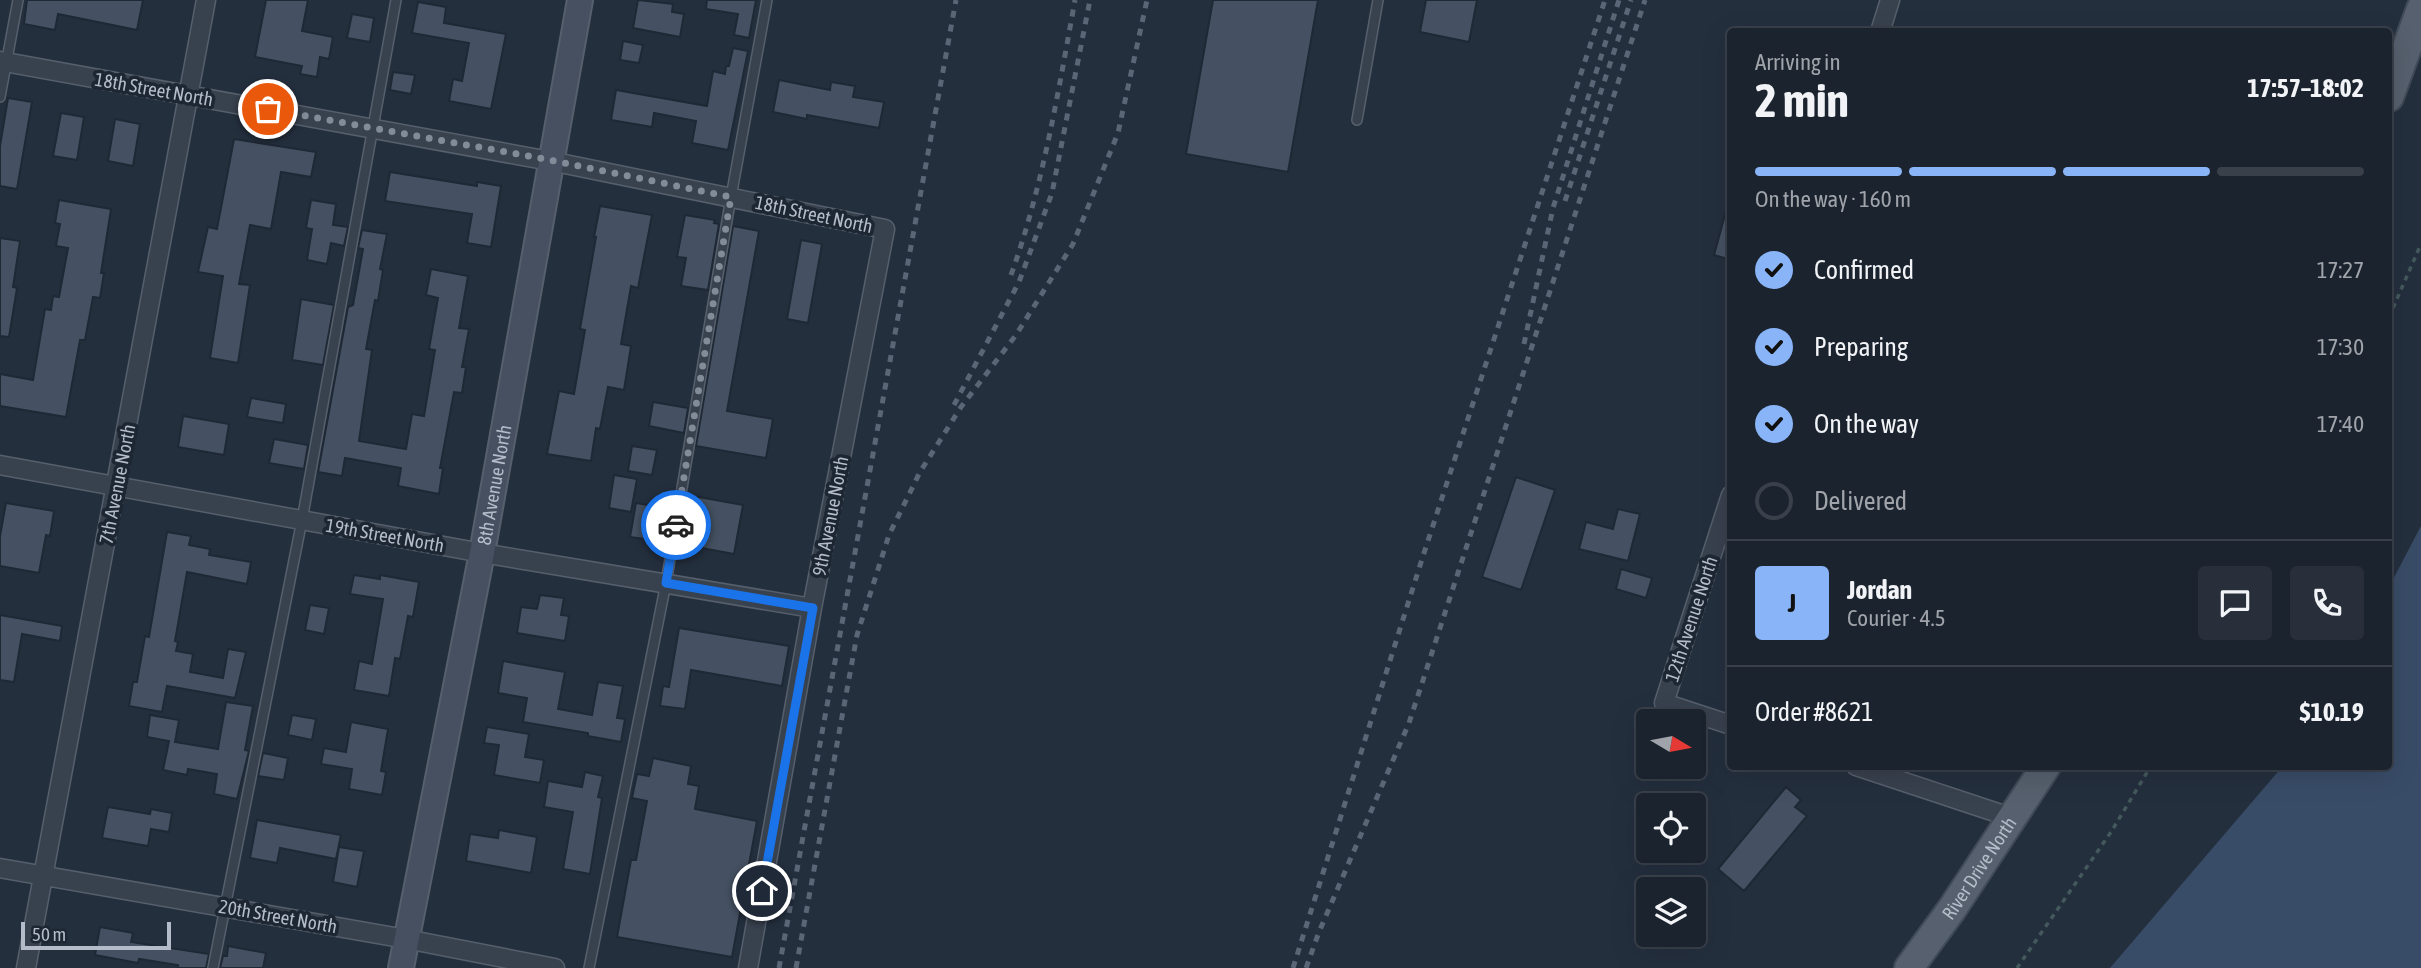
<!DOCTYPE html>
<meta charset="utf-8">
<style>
:root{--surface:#1b232e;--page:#282f3a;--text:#f1f3f6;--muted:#a0a4aa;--line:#39404a;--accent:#8ab4f8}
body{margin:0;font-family:"Asap Condensed",sans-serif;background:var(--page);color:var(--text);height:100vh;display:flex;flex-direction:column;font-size:26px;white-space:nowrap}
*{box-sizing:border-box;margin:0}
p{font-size:23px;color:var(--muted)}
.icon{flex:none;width:38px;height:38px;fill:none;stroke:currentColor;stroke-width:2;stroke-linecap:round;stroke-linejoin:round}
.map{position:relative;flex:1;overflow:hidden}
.side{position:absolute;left:1727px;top:28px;width:665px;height:742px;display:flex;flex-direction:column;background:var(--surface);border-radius:7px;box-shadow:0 7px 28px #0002,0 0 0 2px var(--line)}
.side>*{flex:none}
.needle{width:46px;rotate:100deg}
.controls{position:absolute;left:1636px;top:709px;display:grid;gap:14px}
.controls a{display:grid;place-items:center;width:70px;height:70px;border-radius:7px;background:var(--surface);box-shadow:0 7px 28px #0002,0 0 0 2px var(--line);font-size:35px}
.scale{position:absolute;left:21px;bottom:18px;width:150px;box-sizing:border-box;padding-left:7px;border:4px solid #b4bcc9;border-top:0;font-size:19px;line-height:24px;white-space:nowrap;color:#b4bcc9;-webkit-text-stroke:5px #1d2633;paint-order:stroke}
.pin{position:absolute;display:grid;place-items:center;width:60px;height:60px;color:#fff;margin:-30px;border:4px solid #fff;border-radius:50%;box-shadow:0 2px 7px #0007}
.courier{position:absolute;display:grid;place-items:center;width:70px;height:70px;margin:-35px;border:5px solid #1a73e8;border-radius:50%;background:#fff;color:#222;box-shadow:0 2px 9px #0007}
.overview em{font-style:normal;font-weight:700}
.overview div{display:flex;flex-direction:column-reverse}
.overview{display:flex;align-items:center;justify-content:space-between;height:119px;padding:0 28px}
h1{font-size:46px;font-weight:700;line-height:52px}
.bar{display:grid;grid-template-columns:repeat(4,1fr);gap:10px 7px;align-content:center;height:84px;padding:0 28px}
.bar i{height:9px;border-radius:5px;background:var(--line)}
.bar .selected{background:var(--accent)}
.bar p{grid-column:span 4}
.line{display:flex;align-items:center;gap:18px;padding:0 28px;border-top:2px solid var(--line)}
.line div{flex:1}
.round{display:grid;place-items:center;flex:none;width:74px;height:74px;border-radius:7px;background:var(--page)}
ol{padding:0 28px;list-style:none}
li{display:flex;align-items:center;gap:21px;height:77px}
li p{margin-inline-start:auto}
li .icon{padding:7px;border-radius:50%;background:var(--accent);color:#111;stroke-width:4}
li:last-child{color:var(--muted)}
li i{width:38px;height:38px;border:4px solid var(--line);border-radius:50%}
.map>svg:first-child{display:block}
.water{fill:#394c67}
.building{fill:#455162;stroke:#1f2835;stroke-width:2}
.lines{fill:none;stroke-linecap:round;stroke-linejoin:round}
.lane-casing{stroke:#565f6c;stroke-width:12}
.street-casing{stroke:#565f6c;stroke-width:21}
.secondary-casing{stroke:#565f6c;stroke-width:28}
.primary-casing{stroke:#414a57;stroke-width:32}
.path{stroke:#44595c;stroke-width:3.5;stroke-dasharray:5 5;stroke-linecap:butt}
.lane{stroke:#38414e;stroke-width:9}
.street{stroke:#38414e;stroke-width:18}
.secondary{stroke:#465061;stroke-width:24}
.primary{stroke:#56606e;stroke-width:28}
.rail{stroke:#5a6575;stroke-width:5;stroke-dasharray:7 7;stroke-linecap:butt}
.done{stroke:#828b98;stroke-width:7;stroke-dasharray:0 12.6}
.route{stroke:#1a73e8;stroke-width:9}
.labels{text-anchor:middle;stroke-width:7;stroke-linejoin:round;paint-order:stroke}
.street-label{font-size:19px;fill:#b4bcc9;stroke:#1d2633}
</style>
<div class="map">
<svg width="2421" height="968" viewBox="0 0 2421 968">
<rect width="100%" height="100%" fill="#242f3e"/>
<!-- water -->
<path class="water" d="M 2421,526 L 2421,968 L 2110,968 L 2282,767 L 2389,766 L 2389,587 Z"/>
<!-- building -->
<path class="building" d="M 27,0 L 143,0 L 137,30 L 58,14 L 55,30 L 24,24 Z
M 266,0 L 308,0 L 302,31 L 333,37 L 329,59 L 320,57 L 317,77 L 300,74 L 302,66 L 255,57 Z
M 638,0 L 673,4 L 672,12 L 684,14 L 680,37 L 633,28 Z
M 707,0 L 756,0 L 749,38 L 734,35 L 738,14 L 706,9 Z
M 1213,0 L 1318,0 L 1288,172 L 1186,154 Z
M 1426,0 L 1477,0 L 1469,42 L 1420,32 Z
M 418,2 L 446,7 L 444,23 L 506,34 L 491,109 L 449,101 L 453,79 L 462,81 L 469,43 L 412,33 Z
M 352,14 L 374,18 L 370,42 L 347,38 Z
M 623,41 L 643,45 L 639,63 L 620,60 Z
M 733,48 L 748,51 L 728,150 L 692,143 L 696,121 L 654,113 L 652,127 L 611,120 L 616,90 L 707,106 L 713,71 L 725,74 L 726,66 L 729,66 Z
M 393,72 L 415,75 L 411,94 L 390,90 Z
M 779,80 L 830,90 L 831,82 L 855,86 L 853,97 L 884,102 L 879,128 L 807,115 L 807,119 L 773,112 Z
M 8,98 L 32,102 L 17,189 L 0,186 L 0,146 Z
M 61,113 L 84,117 L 77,160 L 53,156 Z
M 115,119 L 140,124 L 133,166 L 108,161 Z
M 234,139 L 316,152 L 311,177 L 281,172 L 271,229 L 250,225 L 239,284 L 250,285 L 238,363 L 210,358 L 223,276 L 198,272 L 208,227 L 217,229 Z
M 390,172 L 477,186 L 477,182 L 501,186 L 491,247 L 467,243 L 472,214 L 385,201 Z
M 59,200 L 111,209 L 101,273 L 104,273 L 100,298 L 93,297 L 85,340 L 80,340 L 66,417 L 0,406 L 0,374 L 33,380 L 45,309 L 51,310 L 53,296 L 59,297 L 68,248 L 56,246 L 60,224 L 55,223 Z
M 311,200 L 336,204 L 333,225 L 348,227 L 344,246 L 331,243 L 327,264 L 307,260 L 312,229 L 306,228 Z
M 600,206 L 652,215 L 638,288 L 631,286 L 621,344 L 631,346 L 624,390 L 608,387 L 600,429 L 596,428 L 591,461 L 547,454 L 559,391 L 574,394 L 585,330 L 580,329 L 596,237 L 594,237 Z
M 1726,211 L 1731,211 L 1731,260 L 1714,255 Z
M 685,215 L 715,220 L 714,223 L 719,224 L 708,290 L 681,286 L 686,258 L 677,257 Z
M 733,226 L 759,231 L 727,411 L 773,419 L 766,458 L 696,446 Z
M 362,230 L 387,234 L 380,269 L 383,270 L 378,301 L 375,300 L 366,349 L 372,350 L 359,441 L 406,449 L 412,414 L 424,416 L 435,350 L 429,349 L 438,298 L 426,295 L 431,269 L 468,276 L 459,328 L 469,329 L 462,367 L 466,367 L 462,393 L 454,392 L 440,468 L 443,468 L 439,494 L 398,486 L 401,468 L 345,458 L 342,476 L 318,472 L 348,307 L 353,305 L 363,249 L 358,248 Z
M 0,238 L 20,241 L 13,287 L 17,288 L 9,337 L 0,336 Z
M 801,240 L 822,244 L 808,323 L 787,319 Z
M 301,299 L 334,305 L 323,365 L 292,360 Z
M 251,398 L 286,404 L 283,423 L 247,417 Z
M 653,402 L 688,408 L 684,433 L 649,426 Z
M 183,416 L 229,424 L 224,455 L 178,447 Z
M 274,439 L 308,445 L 304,469 L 269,463 Z
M 632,446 L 657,450 L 652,475 L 628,471 Z
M 614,475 L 637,479 L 631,512 L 609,508 Z
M 1516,477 L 1555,490 L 1521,590 L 1482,577 Z
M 688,495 L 743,505 L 734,554 L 680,544 Z
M 6,503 L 54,511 L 50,536 L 46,535 L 39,573 L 0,566 L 0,536 Z
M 636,503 L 671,509 L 666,542 L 630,537 Z
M 1618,509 L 1640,514 L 1628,561 L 1579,549 L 1586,522 L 1613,529 Z
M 167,532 L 191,536 L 189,545 L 210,549 L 209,555 L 251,562 L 247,584 L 187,572 L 175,641 L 178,642 L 176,651 L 193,654 L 190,672 L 223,678 L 228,649 L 246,652 L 235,698 L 167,686 L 162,712 L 129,706 L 133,682 L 137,682 L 145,636 L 149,637 Z
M 1621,569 L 1652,578 L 1646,598 L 1616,589 Z
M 354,575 L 380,579 L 380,575 L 419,582 L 413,617 L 408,616 L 400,659 L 395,658 L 389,696 L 354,690 L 359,661 L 372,664 L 383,599 L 350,594 Z
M 540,595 L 564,598 L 561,615 L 569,616 L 565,641 L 517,633 L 521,607 L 537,609 Z
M 310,605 L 329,608 L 324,634 L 305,630 Z
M 0,615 L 62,626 L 60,641 L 22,634 L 14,682 L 0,680 Z
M 679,628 L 789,646 L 782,686 L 691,670 L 685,709 L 660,706 L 663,686 L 669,687 Z
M 503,661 L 565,672 L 558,709 L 592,715 L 598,682 L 623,686 L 617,718 L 625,719 L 621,742 L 588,736 L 588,733 L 523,722 L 527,698 L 498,693 Z
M 226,702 L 253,706 L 245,750 L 249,751 L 237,799 L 214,794 L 217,774 L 188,769 L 187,775 L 163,770 L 169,741 L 147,737 L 150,715 L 179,720 L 175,742 L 218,749 Z
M 292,715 L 316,719 L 312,740 L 288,735 Z
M 351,722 L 388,729 L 381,771 L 386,772 L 382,795 L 349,789 L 352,769 L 321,764 L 324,748 L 346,752 Z
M 487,727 L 529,734 L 525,757 L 544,760 L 540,783 L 494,775 L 499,745 L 484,743 Z
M 263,753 L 288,758 L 284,780 L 258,776 Z
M 653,758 L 691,766 L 688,784 L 699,786 L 695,809 L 757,821 L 732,957 L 617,937 L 631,860 L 636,860 L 647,801 L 632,798 L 637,774 L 649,776 Z
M 585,772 L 603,776 L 598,797 L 602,798 L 590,874 L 563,869 L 573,812 L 544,807 L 548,781 L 582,787 Z
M 1786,787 L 1801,800 L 1795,807 L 1807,816 L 1744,891 L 1718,869 Z
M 108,807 L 150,814 L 151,809 L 172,813 L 169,832 L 151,829 L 148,846 L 102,838 Z
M 257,820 L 341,835 L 336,859 L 280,848 L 277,863 L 250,858 Z
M 499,830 L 537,837 L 531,873 L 466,861 L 470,834 L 498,838 Z
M 339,847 L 364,851 L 357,887 L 333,882 Z
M 100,927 L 133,933 L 131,942 L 209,954 L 206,968 L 178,968 L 178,965 L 139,959 L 138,963 L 95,955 Z
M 228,946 L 266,953 L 263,968 L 220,968 L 223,956 L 227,956 Z"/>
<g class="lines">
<!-- lane casing -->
<g class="lane-casing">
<path id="lane" d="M 0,97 L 18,0
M 1357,120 L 1378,0
M 213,968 L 302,520 L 396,0
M 589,968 L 666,583 L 731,197 L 767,0"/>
</g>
<!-- street casing -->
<g class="street-casing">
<path id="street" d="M 1880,32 L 1890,0
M 0,61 L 550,161 L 885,229 L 812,608 L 748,968
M 0,465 L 482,553 L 812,608
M 1731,495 L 1664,703 L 1731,725
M 1856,766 L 2013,818
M 0,868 L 406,939 L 555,968
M 26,968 L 206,0"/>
</g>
<!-- secondary casing -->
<g class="secondary-casing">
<g id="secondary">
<path id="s1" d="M 401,968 L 482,553 L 580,0"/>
</g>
</g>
<!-- primary casing -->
<g class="primary-casing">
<g id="primary">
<path d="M 2389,97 L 2421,9"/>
<path id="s2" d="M 1909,968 L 1952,909 L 2046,766"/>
</g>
</g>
<!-- path -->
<path class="path" d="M 2389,317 L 2421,244
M 2017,968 L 2111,832 L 2151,766"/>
<!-- lane -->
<use href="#lane" class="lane"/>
<!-- street -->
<use href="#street" class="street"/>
<!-- secondary -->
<use href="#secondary" class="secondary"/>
<!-- primary -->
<use href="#primary" class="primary"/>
<!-- rail -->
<path class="rail" d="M 1565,201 L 1631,0
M 1011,275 C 1043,186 1058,93 1075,0
M 1524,344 L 1553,208 L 1619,0
M 954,405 L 1019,282 L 1052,193 L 1090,0
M 779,968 L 956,0
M 796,968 L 857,635 L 889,535 L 920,472 L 961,407 L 1016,335 L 1073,244 L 1118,133 L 1147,0
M 1293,968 L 1423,556 L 1605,0
M 1306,968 L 1319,932 L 1409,723 L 1645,0"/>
</g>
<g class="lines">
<!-- done -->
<path class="done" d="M 268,109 L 550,160 L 731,197 L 676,525"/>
<!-- route -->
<path class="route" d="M 676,525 L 666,583 L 813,608 L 762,891"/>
</g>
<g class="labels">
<!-- street labels -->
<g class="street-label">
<text transform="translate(154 89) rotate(10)" y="7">18th Street North</text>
<text transform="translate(814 214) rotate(12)" y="7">18th Street North</text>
<text transform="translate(117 484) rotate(-79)" y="7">7th Avenue North</text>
<text dy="7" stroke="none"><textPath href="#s1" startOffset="492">8th Avenue North</textPath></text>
<text transform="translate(830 516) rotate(-79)" y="7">9th Avenue North</text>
<text transform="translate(385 535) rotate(10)" y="7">19th Street North</text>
<text transform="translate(1691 619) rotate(-72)" y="7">12th Avenue North</text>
<text dy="7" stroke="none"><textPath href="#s2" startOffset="122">River Drive North</textPath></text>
<text transform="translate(278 916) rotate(10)" y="7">20th Street North</text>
</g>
</g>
</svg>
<div class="controls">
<a><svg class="needle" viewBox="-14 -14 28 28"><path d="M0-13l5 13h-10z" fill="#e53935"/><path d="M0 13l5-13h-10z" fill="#a0a4aa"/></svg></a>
<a><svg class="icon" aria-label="locate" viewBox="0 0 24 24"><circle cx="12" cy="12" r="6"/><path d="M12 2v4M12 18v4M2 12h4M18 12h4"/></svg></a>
<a><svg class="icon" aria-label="layers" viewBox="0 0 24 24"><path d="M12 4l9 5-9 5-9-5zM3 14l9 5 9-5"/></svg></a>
</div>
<div class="scale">50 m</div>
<div class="pin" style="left:268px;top:109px;background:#ea580c"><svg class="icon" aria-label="bag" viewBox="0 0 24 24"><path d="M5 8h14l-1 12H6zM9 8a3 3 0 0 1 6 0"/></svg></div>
<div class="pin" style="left:762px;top:891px;background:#1f2937"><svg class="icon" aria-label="home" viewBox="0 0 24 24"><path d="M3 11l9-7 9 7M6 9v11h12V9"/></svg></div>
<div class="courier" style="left:676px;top:525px"><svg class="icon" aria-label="car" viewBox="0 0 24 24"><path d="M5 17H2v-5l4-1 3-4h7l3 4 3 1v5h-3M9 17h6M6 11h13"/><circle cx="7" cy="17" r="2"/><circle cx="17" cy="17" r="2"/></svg></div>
<section class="side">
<div class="overview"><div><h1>2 min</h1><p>Arriving in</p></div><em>17:57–18:02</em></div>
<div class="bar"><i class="selected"></i><i class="selected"></i><i class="selected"></i><i></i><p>On the way · 160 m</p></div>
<ol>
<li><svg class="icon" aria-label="check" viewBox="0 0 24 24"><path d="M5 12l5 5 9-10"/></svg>Confirmed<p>17:27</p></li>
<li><svg class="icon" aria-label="check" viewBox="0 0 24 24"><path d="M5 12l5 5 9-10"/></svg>Preparing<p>17:30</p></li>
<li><svg class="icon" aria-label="check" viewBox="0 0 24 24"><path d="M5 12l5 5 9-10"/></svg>On the way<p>17:40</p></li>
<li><i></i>Delivered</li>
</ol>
<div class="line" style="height:126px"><b class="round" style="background:var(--accent);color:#111">J</b><div><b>Jordan</b><p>Courier · 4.5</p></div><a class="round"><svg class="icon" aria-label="chat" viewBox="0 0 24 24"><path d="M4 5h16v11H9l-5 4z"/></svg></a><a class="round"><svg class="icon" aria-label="phone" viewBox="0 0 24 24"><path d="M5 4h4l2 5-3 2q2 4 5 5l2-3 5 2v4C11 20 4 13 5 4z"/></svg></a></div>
<div class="line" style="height:91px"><div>Order #8621</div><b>$10.19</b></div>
</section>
</div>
